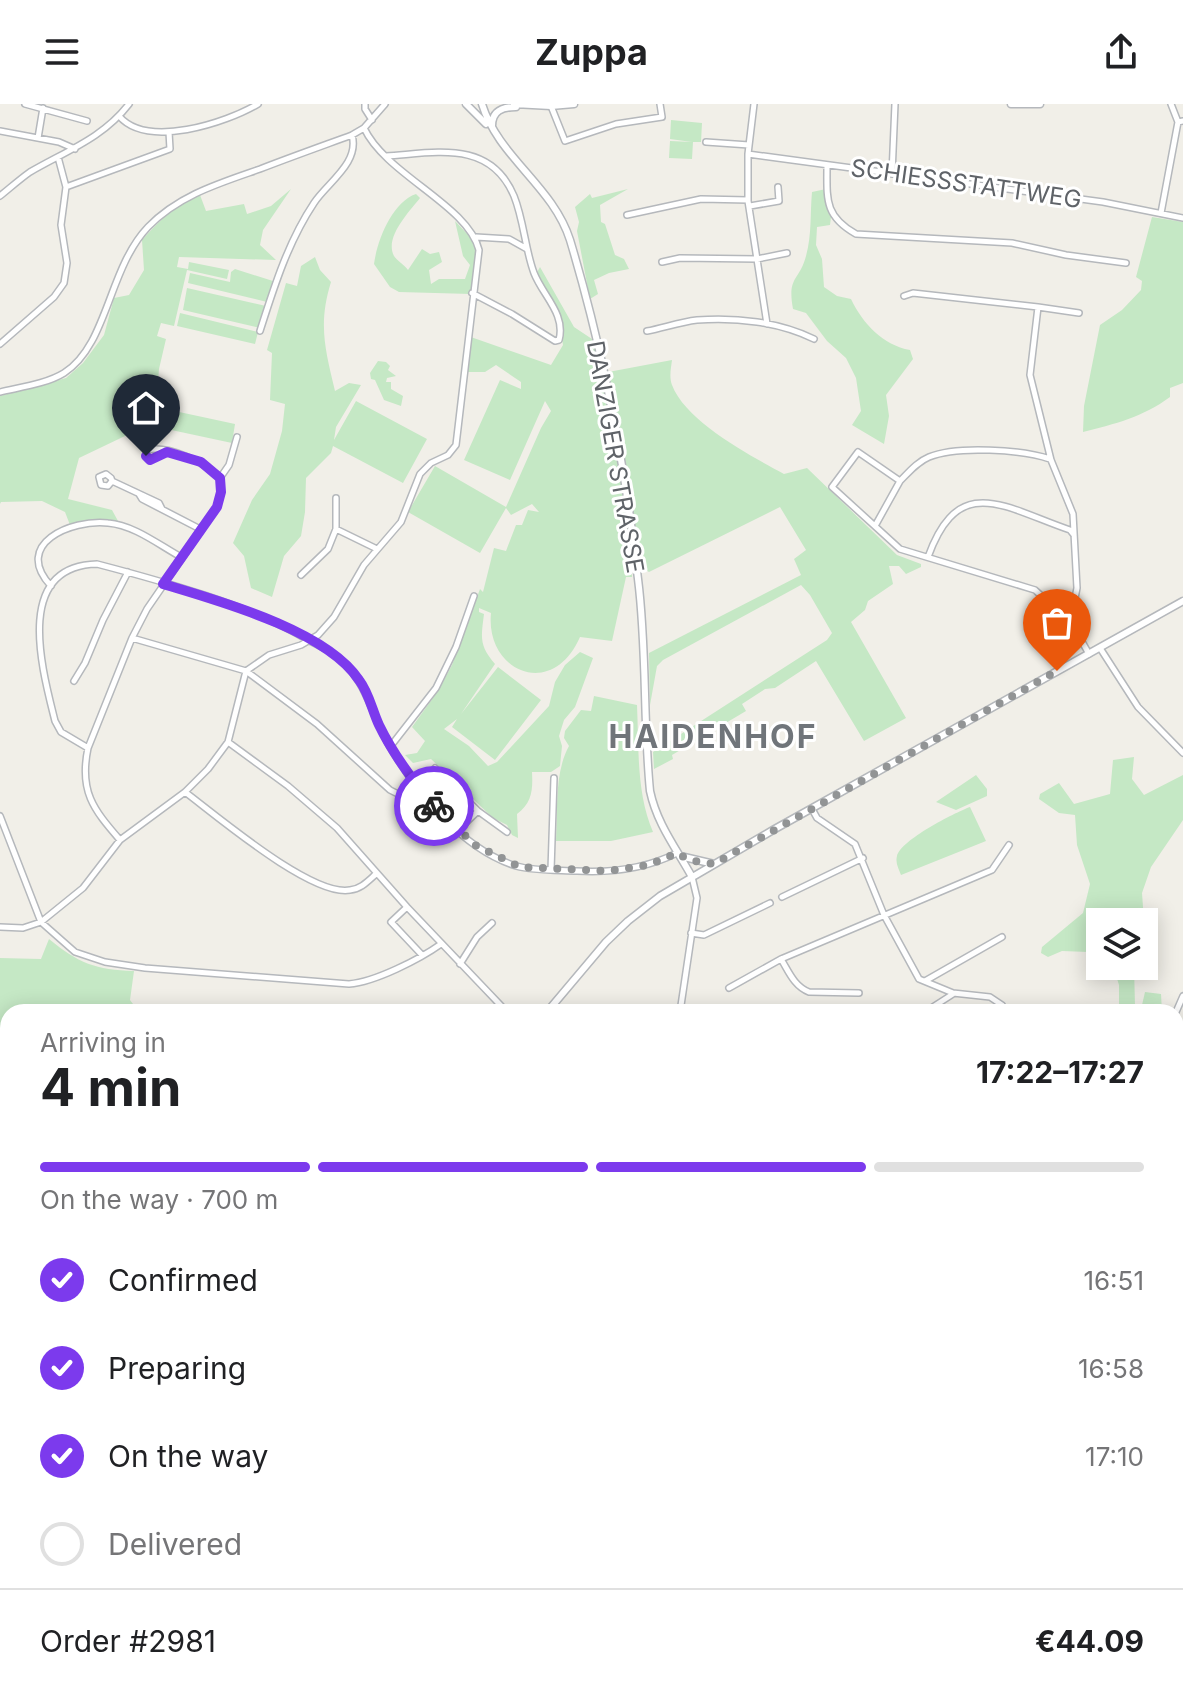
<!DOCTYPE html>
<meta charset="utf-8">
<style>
:root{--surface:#fff;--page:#f2f2f2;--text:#202124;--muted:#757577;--line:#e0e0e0;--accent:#7c3aed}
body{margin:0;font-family:Inter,sans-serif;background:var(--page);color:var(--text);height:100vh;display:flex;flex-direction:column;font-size:30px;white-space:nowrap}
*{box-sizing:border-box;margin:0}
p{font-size:26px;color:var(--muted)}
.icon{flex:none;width:44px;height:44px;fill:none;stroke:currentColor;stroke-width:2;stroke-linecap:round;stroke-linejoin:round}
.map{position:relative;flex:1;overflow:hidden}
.panel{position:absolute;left:0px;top:900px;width:1184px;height:704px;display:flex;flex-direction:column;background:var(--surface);border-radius:24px 24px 0 0;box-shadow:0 4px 20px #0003}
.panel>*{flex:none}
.buttons{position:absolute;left:1086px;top:804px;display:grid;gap:16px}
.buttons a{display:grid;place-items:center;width:72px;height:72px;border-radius:0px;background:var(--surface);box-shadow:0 4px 20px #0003;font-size:40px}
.pin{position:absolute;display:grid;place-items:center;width:68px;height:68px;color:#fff;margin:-82px -34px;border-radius:50% 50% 50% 0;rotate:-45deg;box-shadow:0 0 8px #0007}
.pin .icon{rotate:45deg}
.courier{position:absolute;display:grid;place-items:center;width:80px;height:80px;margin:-40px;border:6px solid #7c3aed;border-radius:50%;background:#fff;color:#222;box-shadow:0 2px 10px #0007}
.overview em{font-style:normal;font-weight:700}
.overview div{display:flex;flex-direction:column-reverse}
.overview{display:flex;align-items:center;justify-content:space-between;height:136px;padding:0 40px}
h1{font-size:52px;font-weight:700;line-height:60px}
.bar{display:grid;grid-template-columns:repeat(4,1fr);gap:12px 8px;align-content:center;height:96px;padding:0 40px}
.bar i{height:10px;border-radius:6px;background:var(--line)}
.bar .active{background:var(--accent)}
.bar p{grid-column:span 4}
.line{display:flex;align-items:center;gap:20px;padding:0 40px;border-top:2px solid var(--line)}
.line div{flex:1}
ol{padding:0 40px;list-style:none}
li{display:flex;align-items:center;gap:24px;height:88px}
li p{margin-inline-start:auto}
li .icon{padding:8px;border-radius:50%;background:var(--accent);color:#fff;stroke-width:4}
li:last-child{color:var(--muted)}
li i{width:44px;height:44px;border:4px solid var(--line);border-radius:50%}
header{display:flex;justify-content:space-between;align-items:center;height:104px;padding:0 40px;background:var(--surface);font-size:36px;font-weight:700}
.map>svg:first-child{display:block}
.green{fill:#c5e8c5}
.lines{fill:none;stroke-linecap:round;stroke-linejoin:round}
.minor-casing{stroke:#b5b8bc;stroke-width:8}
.tertiary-casing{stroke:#b5b8bc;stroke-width:9}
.secondary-casing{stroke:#b6babf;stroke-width:10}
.minor{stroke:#fff;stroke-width:5}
.tertiary{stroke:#fff;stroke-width:6}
.secondary{stroke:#fff;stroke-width:7}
.done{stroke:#929495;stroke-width:8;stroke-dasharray:0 14.4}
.route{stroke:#7c3aed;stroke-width:10}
.labels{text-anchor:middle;stroke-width:6;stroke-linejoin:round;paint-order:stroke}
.street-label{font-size:24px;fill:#5f6368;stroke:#fff}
.district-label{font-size:32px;font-weight:bold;letter-spacing:2px;fill:#70757a;stroke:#fff}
</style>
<header><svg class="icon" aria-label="menu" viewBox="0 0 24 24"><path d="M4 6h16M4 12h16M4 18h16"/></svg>Zuppa<svg class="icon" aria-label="share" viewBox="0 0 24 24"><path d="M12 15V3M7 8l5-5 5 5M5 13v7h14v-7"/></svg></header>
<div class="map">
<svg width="1183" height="1604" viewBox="0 0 1183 1604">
<rect width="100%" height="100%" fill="#f1efe8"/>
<!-- green -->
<path class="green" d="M 671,16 L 702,19 L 701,38 L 693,38 L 692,55 L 669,54 L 670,37 L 692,38 L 670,35 Z
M 291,85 L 263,126 L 260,141 L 276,156 L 179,153 L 177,163 L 188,165 L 189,158 L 229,166 L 227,175 L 187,166 L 174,222 L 161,219 L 157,232 L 166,235 L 159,265 L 156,303 L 235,320 L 232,339 L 148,321 L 79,354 L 68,395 L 112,406 L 118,417 L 90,416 L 70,421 L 65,408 L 42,397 L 1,398 L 0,400 L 0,292 L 66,274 L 83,259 L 104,231 L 114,194 L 129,191 L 144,166 L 142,136 C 160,116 175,101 200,91 L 206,107 L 244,100 L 247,110 L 271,102 Z
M 628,85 L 600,101 L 601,118 L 605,120 L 615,151 L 624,155 L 629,165 L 609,169 L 594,176 L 598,190 L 590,195 L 577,127 L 579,118 L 575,103 L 590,90 L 592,94 Z
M 826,85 L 831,113 L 830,121 L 817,123 L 816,141 L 822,155 L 824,183 L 837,192 L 851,195 C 863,220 883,241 910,246 L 913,255 L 886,291 L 889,312 L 884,340 L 852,321 L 861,307 L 856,274 L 846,254 L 827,237 L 806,209 L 793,205 C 787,172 799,178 806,152 C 812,131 810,109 812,88 Z
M 416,90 L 420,94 C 410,107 384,133 394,152 C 397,157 405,161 408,166 L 422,145 L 430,150 L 439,148 L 442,158 L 429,166 L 431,180 L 439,175 L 465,175 L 470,161 L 463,152 L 455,117 L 474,137 L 476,148 L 471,190 L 399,188 L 390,183 L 374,160 C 377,137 392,98 416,90 Z
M 1152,113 L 1183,118 L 1183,279 L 1170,284 L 1170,293 C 1143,313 1115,320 1083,328 L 1084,302 L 1100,221 L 1122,206 L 1141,186 L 1142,177 L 1136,173 Z
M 315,153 L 320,166 L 331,178 C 318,220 325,245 335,287 L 349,279 L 361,281 L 336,323 L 334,336 L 356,297 L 427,335 L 403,379 L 333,342 L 331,349 L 306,374 L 305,408 L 301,432 L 284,452 L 272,493 L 251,484 L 244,452 L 233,439 L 252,396 L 270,370 L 282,327 L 285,300 L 270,296 L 272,249 L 267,246 L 286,179 L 297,182 L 301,162 Z
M 540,163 L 574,223 L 595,237 L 603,269 L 672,256 C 671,264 669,273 672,281 C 686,318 751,352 784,370 L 807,364 L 897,451 L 921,460 L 921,463 L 906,470 L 899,462 L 889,462 L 893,480 L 868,497 L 865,506 L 851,518 L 906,614 L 864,637 L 816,557 L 775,584 L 765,585 L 742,600 L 746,607 L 672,651 L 673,655 L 654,665 L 653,648 L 827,536 L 832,529 L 810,491 L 801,481 L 663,556 L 657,562 L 650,601 L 649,549 L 801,471 L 794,455 L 806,446 L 780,403 L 649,468 L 640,462 L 629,397 L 632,473 L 626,473 L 612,537 L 580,533 C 552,597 485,567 491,509 L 479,504 L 479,508 L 484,510 C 481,534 479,541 495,560 L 461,610 L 498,563 L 541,596 L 495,656 L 452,623 L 457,615 L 444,625 L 469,642 L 488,662 L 497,658 L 549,602 L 555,578 L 565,561 L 580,548 L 593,554 L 575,603 L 564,616 L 559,632 L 562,642 L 560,662 L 551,668 L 532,668 C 533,686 532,699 517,710 L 518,734 L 512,731 L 507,721 L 493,714 L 431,655 L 413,659 L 405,651 L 417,649 L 425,637 L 412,623 L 438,587 L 452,561 L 480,485 L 483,488 L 494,444 L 506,447 L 516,421 L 522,421 L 528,406 L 539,408 L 532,400 L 511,411 L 506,404 L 480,449 L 408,408 L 435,362 L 506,403 L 541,324 L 551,307 L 545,297 L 510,376 L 464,356 L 500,276 L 521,285 L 521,278 L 496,261 L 485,268 L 465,268 L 468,232 L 551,261 L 563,241 L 558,211 L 535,172 Z
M 235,165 L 273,177 L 267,198 L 188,179 L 190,169 L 230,178 L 231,168 Z
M 187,184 L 266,202 L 260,224 L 183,206 Z
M 180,209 L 258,228 L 255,240 L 177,222 Z
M 378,257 L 386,258 L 390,262 L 388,266 L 396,272 L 387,274 L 386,278 L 391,278 L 391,285 L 403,292 L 401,302 L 384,296 L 375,276 L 371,275 L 370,269 Z
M 594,592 L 637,601 C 639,643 636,688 653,728 L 611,737 L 556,737 C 558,707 554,669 569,642 L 564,634 L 565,627 L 581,606 L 591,607 Z
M 1134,653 L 1132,675 L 1144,691 L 1183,671 L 1183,716 L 1151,763 L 1142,789 L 1145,831 L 1144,818 L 1100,818 L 1098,847 L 1101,869 L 1095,871 L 1088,848 L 1062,847 L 1048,853 L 1041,849 L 1042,843 L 1083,809 L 1090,780 L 1077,741 L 1075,711 L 1059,709 L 1039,695 L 1040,690 L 1059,679 L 1074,700 L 1110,690 L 1113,656 Z
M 976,671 L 987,685 L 987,692 L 956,706 L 936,698 Z
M 970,703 L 986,737 L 901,771 C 899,765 895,759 897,752 C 901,736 954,709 970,703 Z
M 49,835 C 78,859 96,866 134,867 L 130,896 L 139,908 L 8,908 L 8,1064 L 0,1058 L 0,854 L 41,855 Z
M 1113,862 L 1134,862 L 1135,902 L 1142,901 L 1145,888 L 1161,890 L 1162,908 L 1119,906 L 1119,881 Z
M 8,1447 L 8,1596 L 782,1596 L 773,1604 L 0,1604 L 0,1450 Z
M 909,1596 L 1161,1596 L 1162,1604 L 918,1604 Z"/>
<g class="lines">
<!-- minor casing -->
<g class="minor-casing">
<path id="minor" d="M 25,0 L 87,17
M 365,0 L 365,5 L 372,16
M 754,0 L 748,50 L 748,97 L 767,220
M 1171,0 L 1178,18
M 551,2 L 565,37 L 616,20 L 662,13 L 660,0
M 119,12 C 147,45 226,19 258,0
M 0,27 L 59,38 L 75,45
M 38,34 L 43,4
M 706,38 L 749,41
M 748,50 L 1103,98 L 1183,114
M 386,52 C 435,49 490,35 514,92 C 524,117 525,145 534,169 C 543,192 566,210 559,236 L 555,237 L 512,210 L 472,189
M 58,53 L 66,83
M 827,61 C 827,95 824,112 856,130 L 1012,139 L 1066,151 L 1126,159
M 892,70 L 895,0
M 0,92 C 10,84 20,75 30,68 C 66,47 103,34 129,0
M 750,102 L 779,97 L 778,83
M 1161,109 L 1178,18 L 1183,17
M 627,111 L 701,95 L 748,96
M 476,133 L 509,135 L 527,145
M 662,158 L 680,154 L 757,155 L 787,149
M 904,192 L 913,189 L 1038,203 L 1030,271 L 1051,356 L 1073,410 L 1077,484 L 1072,509 L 1066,513
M 1038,203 L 1079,209
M 260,227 C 274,183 288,138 314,99 C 327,79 360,59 352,31
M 647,227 C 663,224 680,218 697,216 C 736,213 779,218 814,235
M 0,240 L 54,193 L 64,179 L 67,159 L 61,121 L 66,83 L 170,45 L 169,28
M 0,288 C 21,283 46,280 64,269 C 108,241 108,165 148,123 C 179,91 220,79 260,65 C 291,53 322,42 352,31 L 364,24 L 385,0
M 220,374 L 229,361 L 237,333
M 112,377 L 108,382 L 101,381 L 99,373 L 106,370 L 111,374 L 112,377 L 159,399 L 162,405
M 900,377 C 909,368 917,358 929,353 C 958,341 1022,346 1050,355
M 139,390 L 142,395 L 200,425
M 875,422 L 900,377 L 858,348 L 832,383 L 900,445 L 1035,486 L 1072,520 L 1089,550
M 336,425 L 336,394
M 928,453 C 959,367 1005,404 1070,426 L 1074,431
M 301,471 L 328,445 L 336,425 L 377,445
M 51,482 C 12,440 71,415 108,419 C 134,421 159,441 181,453
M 132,534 L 246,567 L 317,620 L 390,686 L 424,703 L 432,701
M 1100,544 L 1138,603 L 1183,649
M 74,577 L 85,559 L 103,516 L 128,468
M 228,638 L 288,682 L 337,724 L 407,803 L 507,908
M 390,643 L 436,584 L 456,543 L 474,492
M 88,644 L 61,628 L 55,617 C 42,565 13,462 97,460 C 162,477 252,502 308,536 C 317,541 327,545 335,551 C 368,577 370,609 390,643 C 418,690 462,745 516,762 C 535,767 557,766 577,767 C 612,769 645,765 677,749
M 435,664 L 478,707
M 185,688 C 217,712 312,793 350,786 C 361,785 368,777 376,770
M 812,705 L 817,714 L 855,740 L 884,811 L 919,875 L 953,889 L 990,893 L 1002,901 L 1006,908
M 0,712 L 41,818 L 75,848 L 105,858 L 145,864 L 349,880 C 375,878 420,855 441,840
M 458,726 L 478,707 L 507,728
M 120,736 C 93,705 79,687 88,644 L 132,534 L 147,505 L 217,403 L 221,388 L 220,374 C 205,358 168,341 147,346 L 146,352 L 150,356 L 167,348
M 551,766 L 554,674
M 782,793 L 863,754
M 407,803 L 391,818 L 422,851
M 0,823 L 23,824 L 41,818 L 83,784 L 120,736 L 185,688 L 208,665 L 228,638 L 246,567 L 269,551 L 301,541 L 318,531 L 334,513 L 364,461 L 401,418 L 420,370 L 431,359 L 448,351 L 456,341 L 479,146 C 468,101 386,71 364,24
M 691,829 L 704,831 L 770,799
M 781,855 C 789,868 794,882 809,888 L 859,889
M 460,860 L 477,833 L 492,819
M 925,877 L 1002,833
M 729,884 L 781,855 L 992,766 L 1009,741
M 680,908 L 697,794 L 692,773
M 925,908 L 953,890
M 1176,908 L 1183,892
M 1176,928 L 1183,936
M 1176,1079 L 1183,1085
M 0,1204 L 8,1205
M 0,1332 L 8,1327
M 1176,1345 L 1183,1340
M 1176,1407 L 1183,1392
M 0,1413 L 8,1411
M 1176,1561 L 1183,1566"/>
</g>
<!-- tertiary casing -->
<g class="tertiary-casing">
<path id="tertiary" d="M 466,0 L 486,20
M 482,0 C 498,53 553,82 570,136 C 603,246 625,361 638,475 C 647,545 643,616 650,687 C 657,720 676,744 692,773
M 514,0 L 551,2 L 574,0
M 1011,0 L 1040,0
M 492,22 C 492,7 502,3 516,3
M 680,752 L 714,760
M 547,908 L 606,838 L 628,817 L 660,792 L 773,726 L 1183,497"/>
</g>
<!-- secondary casing -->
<g class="secondary-casing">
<path id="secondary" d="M 0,1067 L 8,1073
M 0,1437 L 8,1435"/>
</g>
<!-- minor -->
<use href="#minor" class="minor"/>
<!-- tertiary -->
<use href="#tertiary" class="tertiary"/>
<!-- secondary -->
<use href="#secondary" class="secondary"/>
</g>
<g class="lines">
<!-- done -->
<path class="done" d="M 434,702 L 475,741 L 520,763 L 608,767 L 649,761 L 677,749 L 689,756 L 714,760 L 1057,567"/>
<!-- route -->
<path class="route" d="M 146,352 L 150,356 L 167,348 L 201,358 L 220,374 L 221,388 L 217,403 L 163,480 C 219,497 326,526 359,576 C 369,589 372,606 379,621 C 393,650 413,677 434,702"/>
</g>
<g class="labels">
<!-- street labels -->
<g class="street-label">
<text transform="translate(966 80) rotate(8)" y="8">SCHIESSSTATTWEG</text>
<text transform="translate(615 353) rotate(80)" y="8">DANZIGER STRASSE</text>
</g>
<!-- district labels -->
<g class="district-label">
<text x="713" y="644">HAIDENHOF</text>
</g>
</g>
</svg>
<div class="buttons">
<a><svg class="icon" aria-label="layers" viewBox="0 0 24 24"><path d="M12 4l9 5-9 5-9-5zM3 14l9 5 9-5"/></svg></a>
</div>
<div class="pin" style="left:1057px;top:567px;background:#ea580c"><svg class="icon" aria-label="bag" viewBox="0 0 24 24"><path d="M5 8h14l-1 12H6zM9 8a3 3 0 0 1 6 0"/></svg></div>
<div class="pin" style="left:146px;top:352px;background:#1f2937"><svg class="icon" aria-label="home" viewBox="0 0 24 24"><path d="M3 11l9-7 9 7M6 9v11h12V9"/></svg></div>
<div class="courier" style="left:434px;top:702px"><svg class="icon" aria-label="bike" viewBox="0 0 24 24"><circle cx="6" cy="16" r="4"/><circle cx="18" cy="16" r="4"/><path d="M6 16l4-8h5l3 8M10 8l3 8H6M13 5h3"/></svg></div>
<section class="panel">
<div class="overview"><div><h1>4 min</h1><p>Arriving in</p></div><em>17:22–17:27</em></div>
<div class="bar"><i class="active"></i><i class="active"></i><i class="active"></i><i></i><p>On the way · 700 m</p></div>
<ol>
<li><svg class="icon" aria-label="check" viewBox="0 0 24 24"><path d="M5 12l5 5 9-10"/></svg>Confirmed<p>16:51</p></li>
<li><svg class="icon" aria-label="check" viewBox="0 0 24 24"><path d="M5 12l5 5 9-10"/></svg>Preparing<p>16:58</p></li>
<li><svg class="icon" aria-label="check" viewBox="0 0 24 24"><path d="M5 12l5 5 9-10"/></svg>On the way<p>17:10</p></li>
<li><i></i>Delivered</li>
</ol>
<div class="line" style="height:104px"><div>Order #2981</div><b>€44.09</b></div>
</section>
</div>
